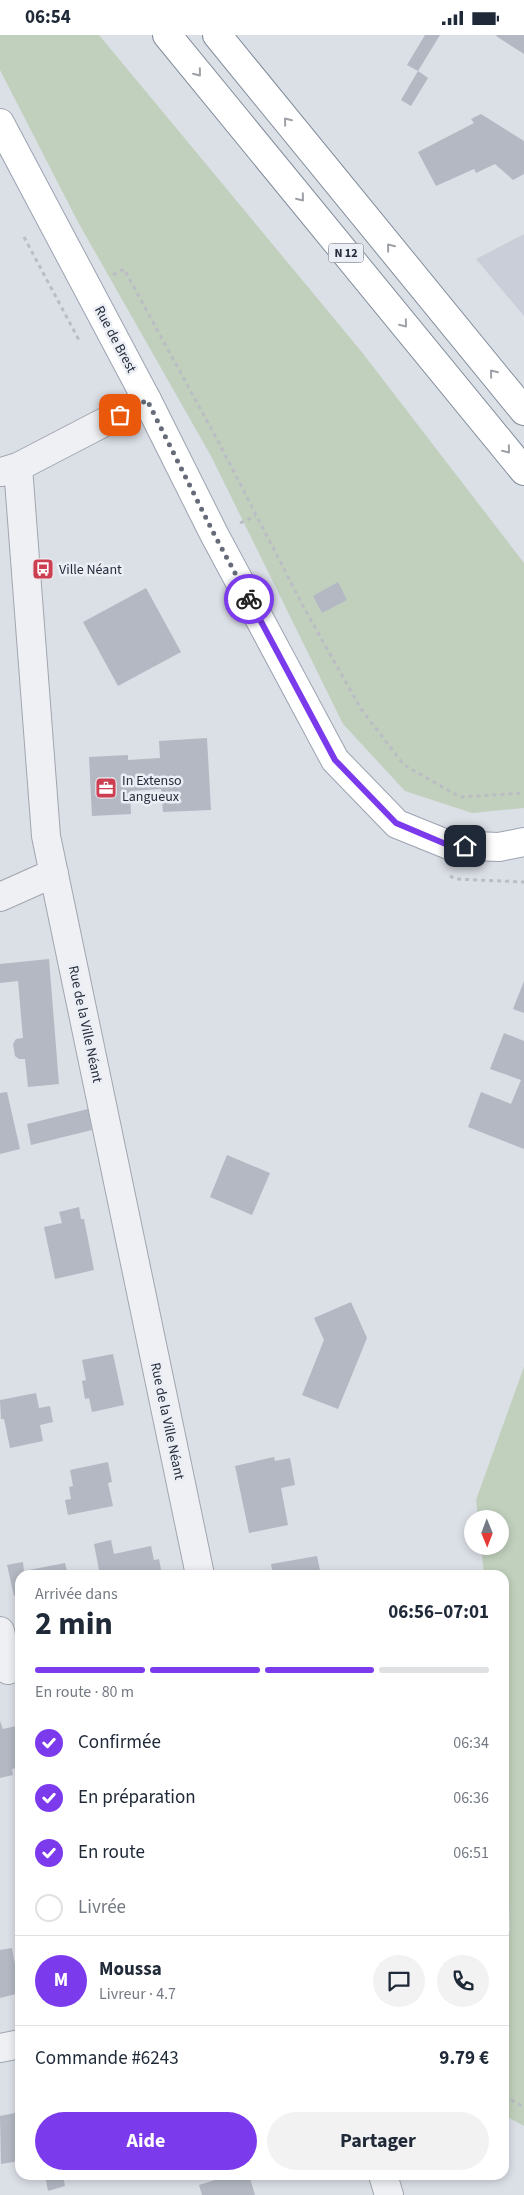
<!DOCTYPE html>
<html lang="fr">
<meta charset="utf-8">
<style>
:root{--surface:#fff;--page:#f2f2f3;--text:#1f2937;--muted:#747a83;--line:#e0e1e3;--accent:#7c3aed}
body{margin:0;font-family:"Source Sans 3",sans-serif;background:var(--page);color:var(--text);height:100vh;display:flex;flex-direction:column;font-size:19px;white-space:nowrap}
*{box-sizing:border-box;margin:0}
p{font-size:16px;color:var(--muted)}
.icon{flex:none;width:28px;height:28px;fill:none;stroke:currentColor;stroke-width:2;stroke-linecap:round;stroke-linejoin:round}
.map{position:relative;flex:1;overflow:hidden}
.side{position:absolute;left:15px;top:1535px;width:494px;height:610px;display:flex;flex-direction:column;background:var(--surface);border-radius:15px;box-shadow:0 2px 8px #0003}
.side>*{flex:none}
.needle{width:32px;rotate:179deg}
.controls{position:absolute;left:464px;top:1475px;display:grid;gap:10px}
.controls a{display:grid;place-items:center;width:45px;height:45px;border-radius:50%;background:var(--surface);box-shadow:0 2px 8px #0003;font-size:25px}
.pin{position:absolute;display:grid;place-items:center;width:42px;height:42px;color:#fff;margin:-21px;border-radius:10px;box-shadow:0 2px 8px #0006}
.courier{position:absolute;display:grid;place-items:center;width:50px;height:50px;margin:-25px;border:4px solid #7c3aed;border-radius:50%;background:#fff;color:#222;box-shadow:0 1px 6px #0007}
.overview em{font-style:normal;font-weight:700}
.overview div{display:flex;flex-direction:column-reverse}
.overview{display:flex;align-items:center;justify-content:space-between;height:85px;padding:0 20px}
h1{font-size:32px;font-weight:700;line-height:38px}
.bar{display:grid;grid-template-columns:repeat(4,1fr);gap:8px 5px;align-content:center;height:60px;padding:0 20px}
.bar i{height:6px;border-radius:4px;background:var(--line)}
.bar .selected{background:var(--accent)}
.bar p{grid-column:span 4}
.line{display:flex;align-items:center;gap:12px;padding:0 20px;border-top:1px solid var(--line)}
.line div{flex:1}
.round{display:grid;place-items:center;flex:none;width:52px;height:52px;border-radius:26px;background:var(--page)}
ol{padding:0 20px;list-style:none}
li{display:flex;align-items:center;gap:15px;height:55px}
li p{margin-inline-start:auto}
li .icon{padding:5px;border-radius:50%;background:var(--accent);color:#fff;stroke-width:4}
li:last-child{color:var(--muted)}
li i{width:28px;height:28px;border:2px solid var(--line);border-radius:50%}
.primary-button{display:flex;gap:10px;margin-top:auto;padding:10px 20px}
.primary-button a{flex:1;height:58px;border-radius:30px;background:var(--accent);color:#fff;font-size:20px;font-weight:700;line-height:58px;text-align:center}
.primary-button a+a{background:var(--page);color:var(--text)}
.status{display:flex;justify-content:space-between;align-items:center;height:35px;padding:0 25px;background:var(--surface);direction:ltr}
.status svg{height:14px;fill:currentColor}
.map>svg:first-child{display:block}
.built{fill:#caced8}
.green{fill:#c1d0bd}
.building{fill:#b3b8c3}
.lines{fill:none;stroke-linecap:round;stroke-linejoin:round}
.minor-casing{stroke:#a1a6b0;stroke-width:30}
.major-casing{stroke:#9ba3b1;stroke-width:30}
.highway-casing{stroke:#838d9c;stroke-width:30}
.path{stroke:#babdc4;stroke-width:3;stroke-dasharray:4 4;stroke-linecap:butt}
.minor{stroke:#eef0f4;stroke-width:28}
.major{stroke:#fff;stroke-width:28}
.highway{stroke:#fff;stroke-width:28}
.oneway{stroke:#9da0a7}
.done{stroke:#656b78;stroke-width:5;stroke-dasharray:0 9}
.route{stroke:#7c3aed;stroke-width:6}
.labels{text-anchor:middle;stroke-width:5;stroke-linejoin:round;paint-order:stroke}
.shield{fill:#ebeef4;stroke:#616773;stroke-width:1}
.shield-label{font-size:12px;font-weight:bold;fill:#262d3c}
.street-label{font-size:14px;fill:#262d3c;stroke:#ebeef4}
.poi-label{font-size:14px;fill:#262d3c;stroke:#ebeef4;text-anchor:start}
</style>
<div class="status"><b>06:54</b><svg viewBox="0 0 49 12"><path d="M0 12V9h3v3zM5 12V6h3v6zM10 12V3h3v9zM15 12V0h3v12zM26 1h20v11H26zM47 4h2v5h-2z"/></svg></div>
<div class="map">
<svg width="524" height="2160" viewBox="0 0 524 2160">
<rect width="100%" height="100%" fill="#dbdfe6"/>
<!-- built -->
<path class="built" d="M 524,199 L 524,281 L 476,224 Z"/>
<!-- green -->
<path class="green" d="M 0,0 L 99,0 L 361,316 L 524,528 L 524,773 L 472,778 L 405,756 L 343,689 L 211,421 L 78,187 L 0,35 Z
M 524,1332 L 524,2091 L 504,2080 L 504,1897 L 510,1896 L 504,1742 L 504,1540 L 484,1540 L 481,1511 L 500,1511 L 500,1484 L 478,1484 L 476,1465 Z"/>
<!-- building -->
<path class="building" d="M 425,0 L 440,0 L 418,36 L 407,30 Z
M 497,0 L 524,0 L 524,19 L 496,1 Z
M 418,36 L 428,43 L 411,71 L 401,65 Z
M 481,79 L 524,106 L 524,139 L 513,145 L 495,129 L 476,138 L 474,134 L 436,151 L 418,117 L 474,88 L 471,84 Z
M 338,547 L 347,565 L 322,578 L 313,561 Z
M 146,553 L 181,617 L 118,651 L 83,587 Z
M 207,703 L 211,775 L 163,777 L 161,754 L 130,756 L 131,779 L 92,781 L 89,722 L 128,720 L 128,725 L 160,723 L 159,706 Z
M 49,924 L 59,1049 L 28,1052 L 25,1024 L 19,1024 L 15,1021 L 13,1009 L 16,1004 L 23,1003 L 18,946 L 0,948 L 0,929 Z
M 524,946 L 524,978 L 513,974 Z
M 504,998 L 524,1006 L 524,1114 L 468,1092 L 481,1057 L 511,1069 L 521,1045 L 490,1034 Z
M 7,1057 L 20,1114 L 0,1119 L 0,1058 Z
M 88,1074 L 92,1095 L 31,1110 L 27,1089 Z
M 227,1120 L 270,1138 L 252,1180 L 210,1162 Z
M 79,1172 L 81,1184 L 84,1184 L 94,1235 L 55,1244 L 44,1192 L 62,1188 L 59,1177 Z
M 351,1267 L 367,1303 L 338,1374 L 302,1360 L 324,1305 L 314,1283 Z
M 113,1319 L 124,1370 L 92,1377 L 89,1363 L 85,1364 L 82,1346 L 86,1345 L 82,1325 Z
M 36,1358 L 39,1373 L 50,1371 L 53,1387 L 40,1390 L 43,1406 L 10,1413 L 4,1384 L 1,1384 L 0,1365 Z
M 274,1422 L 275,1426 L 290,1423 L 295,1450 L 281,1453 L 288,1490 L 249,1498 L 235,1431 Z
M 108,1427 L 112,1447 L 108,1448 L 113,1471 L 68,1480 L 65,1465 L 71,1464 L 69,1452 L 73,1451 L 70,1435 Z
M 111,1505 L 114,1519 L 151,1511 L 154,1525 L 159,1524 L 162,1540 L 100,1540 L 94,1509 Z
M 317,1521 L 321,1540 L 273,1540 L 271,1529 Z
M 23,1527 L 24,1536 L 65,1528 L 68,1540 L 20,1540 L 20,1560 L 14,1561 L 7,1530 Z
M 0,1686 L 3,1694 L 20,1690 L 20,1749 L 16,1733 L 12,1734 L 13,1740 L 0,1743 Z
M 12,1913 L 20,1958 L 0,1963 L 0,1915 Z
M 20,2077 L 20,2126 L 1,2129 L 0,2081 Z
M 45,2140 L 63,2140 L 65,2151 L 48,2156 Z
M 217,2140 L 249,2140 L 255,2160 L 202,2160 L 199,2150 L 218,2144 Z"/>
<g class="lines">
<!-- minor casing -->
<g class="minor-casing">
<path id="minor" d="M 18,432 L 46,801 L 200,1540
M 1,437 L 18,432 L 147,365
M 0,862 L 54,838
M 0,1596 L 8,1635
M 0,2013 L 20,2009
M 383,2140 L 389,2160"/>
</g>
<!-- major casing -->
<g class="major-casing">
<path id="major" d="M 0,88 L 147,365 L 214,499 L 335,725 L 397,789 L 449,810 L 499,812 L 524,807"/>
</g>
<!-- highway casing -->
<g class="highway-casing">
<path id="highway" d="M 167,0 L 524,436
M 217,0 L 524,376"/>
</g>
<!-- path -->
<path class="path" d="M 24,202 L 80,307
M 113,240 L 124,234 L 219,408 L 303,571 L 361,674 L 404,730 L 460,762 L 524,758
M 240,488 L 256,481
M 450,841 L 455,844 L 524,847
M 504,2061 L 524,2072"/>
<!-- minor -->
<use href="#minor" class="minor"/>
<!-- major -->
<use href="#major" class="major"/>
<!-- highway -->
<use href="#highway" class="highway"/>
</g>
<!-- one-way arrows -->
<defs><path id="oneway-chevron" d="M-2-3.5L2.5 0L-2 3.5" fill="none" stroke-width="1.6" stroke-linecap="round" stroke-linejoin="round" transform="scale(1.25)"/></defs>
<g class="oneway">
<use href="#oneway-chevron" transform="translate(198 38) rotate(51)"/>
<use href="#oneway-chevron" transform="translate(287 86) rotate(-129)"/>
<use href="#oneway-chevron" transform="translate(301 163) rotate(51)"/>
<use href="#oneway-chevron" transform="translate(390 212) rotate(-129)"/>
<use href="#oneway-chevron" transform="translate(404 289) rotate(51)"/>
<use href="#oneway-chevron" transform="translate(493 338) rotate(-129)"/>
<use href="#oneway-chevron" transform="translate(507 415) rotate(51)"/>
</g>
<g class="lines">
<!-- done -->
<path class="done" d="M 120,380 L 147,365 L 214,499 L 249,564"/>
<!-- route -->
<path class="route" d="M 249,564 L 335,725 L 396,788 L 448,810 L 465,811"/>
</g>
<!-- icons -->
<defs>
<g id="bus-square" transform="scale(1.125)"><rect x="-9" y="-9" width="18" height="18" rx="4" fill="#cd3e51" stroke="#ebeef4"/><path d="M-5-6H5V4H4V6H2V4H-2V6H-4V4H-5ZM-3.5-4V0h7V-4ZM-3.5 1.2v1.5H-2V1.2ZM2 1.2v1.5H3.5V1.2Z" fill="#fff"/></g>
<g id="office-square" transform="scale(1.125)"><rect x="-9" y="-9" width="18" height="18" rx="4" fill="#cd3e51" stroke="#ebeef4"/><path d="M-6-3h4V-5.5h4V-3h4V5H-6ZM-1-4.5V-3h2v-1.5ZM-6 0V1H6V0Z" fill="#fff"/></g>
</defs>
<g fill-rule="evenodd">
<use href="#bus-square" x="43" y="534"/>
<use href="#office-square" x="106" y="753"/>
</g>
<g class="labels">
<!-- shield labels -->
<rect class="shield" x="328.5" y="208.5" width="35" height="19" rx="4"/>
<g class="shield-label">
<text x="346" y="222">N 12</text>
</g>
<!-- street labels -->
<g class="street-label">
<text transform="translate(116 304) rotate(62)" y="5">Rue de Brest</text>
<text transform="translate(86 989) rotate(78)" y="5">Rue de la Ville Néant</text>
<text transform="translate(168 1386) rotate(78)" y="5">Rue de la Ville Néant</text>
</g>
<!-- poi labels -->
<g class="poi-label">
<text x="59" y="539">Ville Néant</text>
<text x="122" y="750">In Extenso<tspan x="122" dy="16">Langueux</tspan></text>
</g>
</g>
</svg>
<div class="controls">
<a><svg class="needle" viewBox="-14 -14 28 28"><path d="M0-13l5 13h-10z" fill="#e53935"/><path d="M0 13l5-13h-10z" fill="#747a83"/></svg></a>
</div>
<div class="pin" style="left:120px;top:380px;background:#ea580c"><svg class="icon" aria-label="bag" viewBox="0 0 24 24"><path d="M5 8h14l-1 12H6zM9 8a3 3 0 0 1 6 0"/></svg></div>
<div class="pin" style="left:465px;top:811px;background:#1f2937"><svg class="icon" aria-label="home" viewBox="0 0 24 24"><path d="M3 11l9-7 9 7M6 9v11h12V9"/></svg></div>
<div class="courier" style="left:249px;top:564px"><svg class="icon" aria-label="bike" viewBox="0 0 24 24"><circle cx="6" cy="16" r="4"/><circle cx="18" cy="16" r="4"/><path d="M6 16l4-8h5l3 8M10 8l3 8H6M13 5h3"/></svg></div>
<section class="side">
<div class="overview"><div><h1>2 min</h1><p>Arrivée dans</p></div><em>06:56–07:01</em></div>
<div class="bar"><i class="selected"></i><i class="selected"></i><i class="selected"></i><i></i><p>En route · 80 m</p></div>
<ol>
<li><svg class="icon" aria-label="check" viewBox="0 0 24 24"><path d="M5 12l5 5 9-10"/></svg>Confirmée<p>06:34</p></li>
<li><svg class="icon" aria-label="check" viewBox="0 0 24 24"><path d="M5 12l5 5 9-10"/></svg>En préparation<p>06:36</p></li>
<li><svg class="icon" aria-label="check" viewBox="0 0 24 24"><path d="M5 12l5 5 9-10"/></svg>En route<p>06:51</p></li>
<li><i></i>Livrée</li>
</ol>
<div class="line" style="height:90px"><b class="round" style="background:var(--accent);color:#fff">M</b><div><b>Moussa</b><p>Livreur · 4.7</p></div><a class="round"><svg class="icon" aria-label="chat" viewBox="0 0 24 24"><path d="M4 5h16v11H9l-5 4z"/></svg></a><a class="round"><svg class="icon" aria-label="phone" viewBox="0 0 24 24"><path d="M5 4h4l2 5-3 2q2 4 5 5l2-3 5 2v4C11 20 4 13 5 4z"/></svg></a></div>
<div class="line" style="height:65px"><div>Commande #6243</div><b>9.79 €</b></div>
<div class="primary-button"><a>Aide</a><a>Partager</a></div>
</section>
</div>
